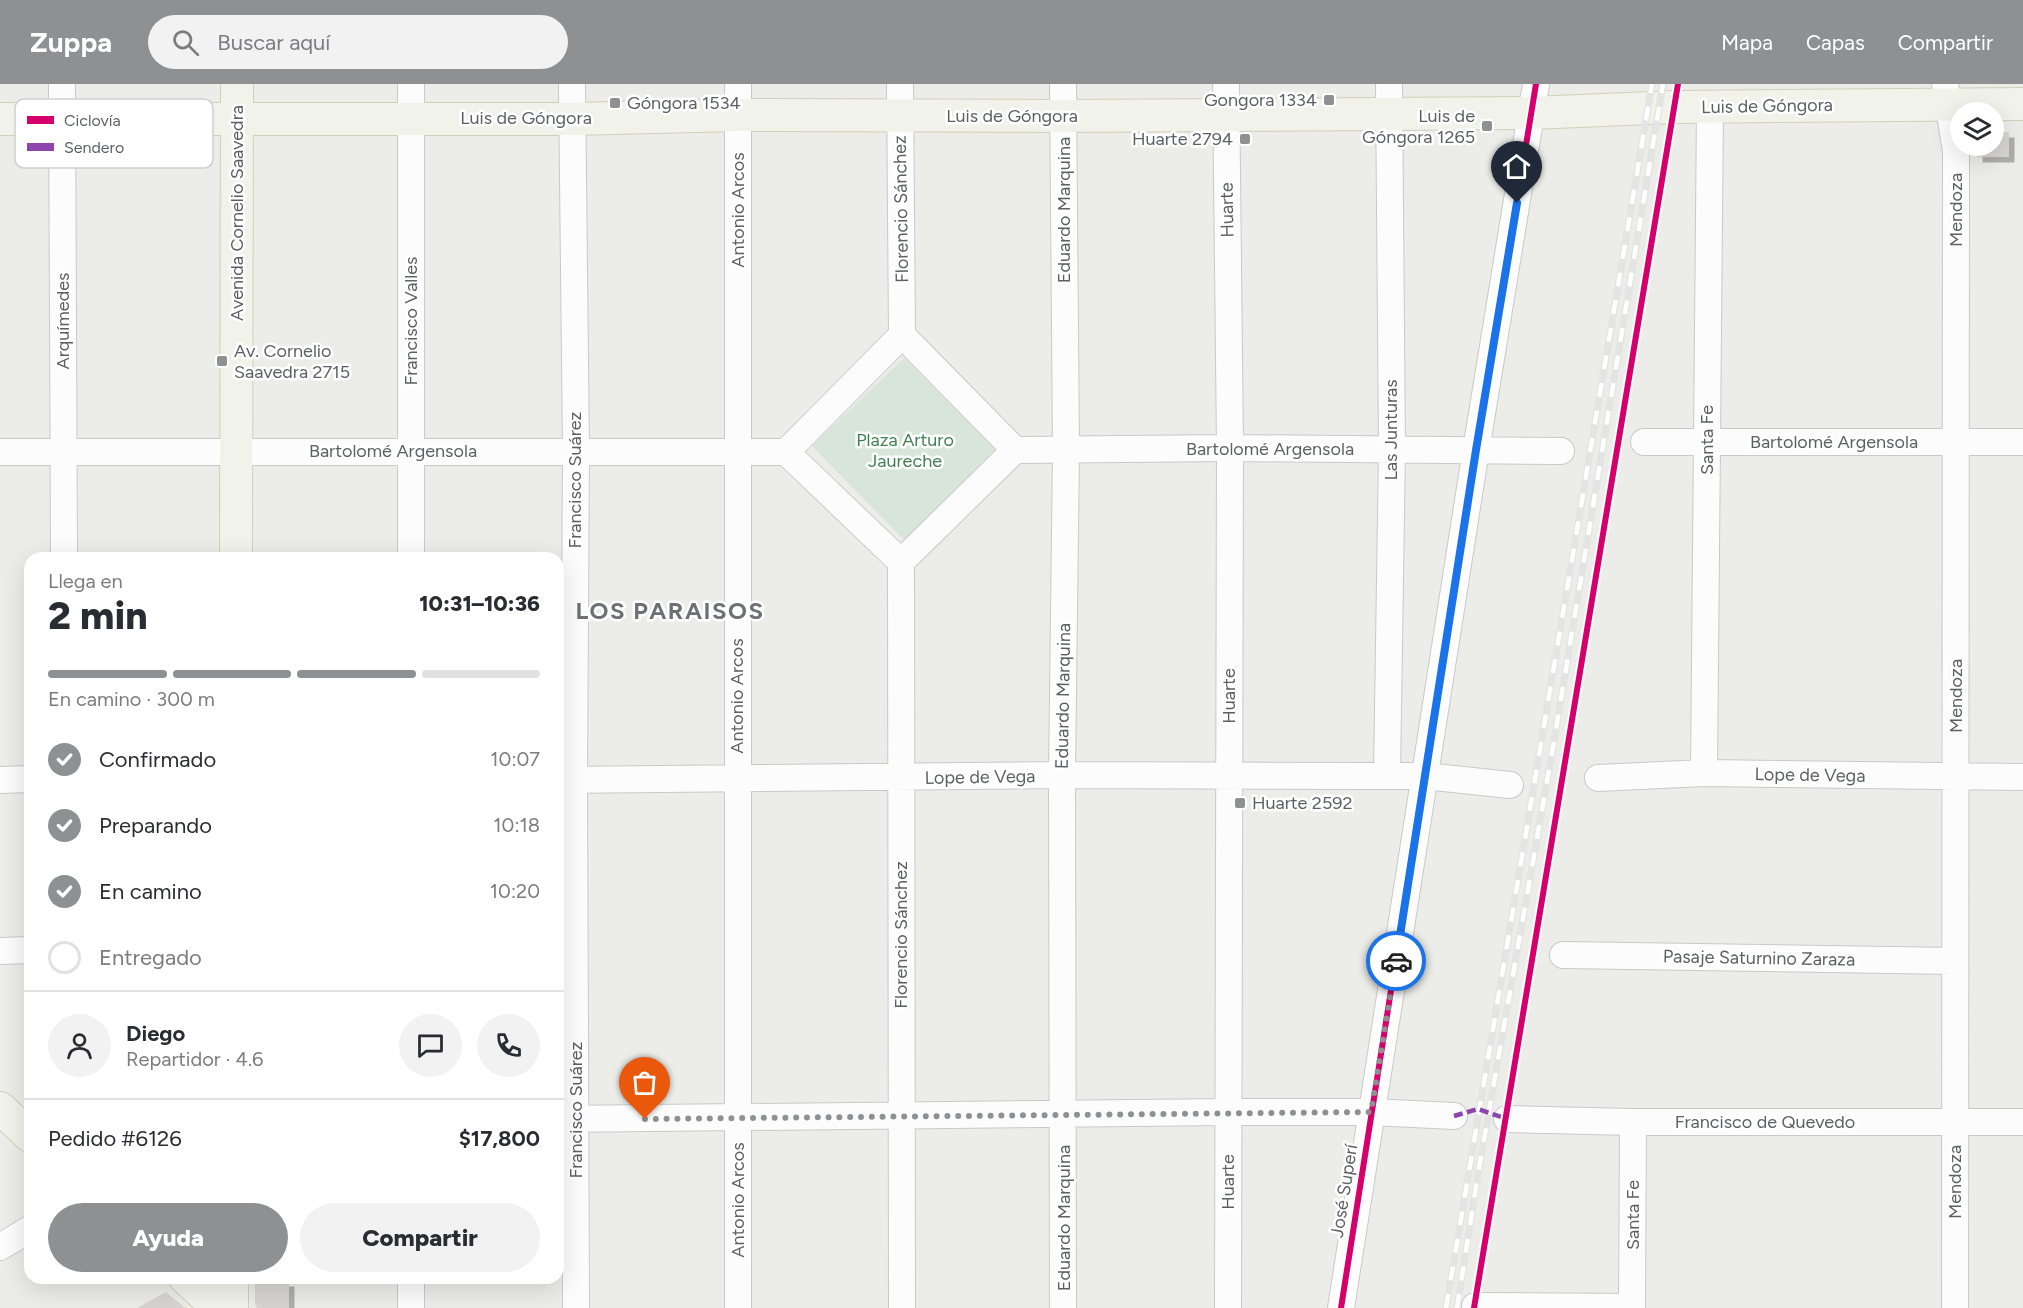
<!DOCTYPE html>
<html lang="es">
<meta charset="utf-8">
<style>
:root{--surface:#fff;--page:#f2f2f3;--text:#2b2b33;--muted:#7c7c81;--line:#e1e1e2;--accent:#8f9092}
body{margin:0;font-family:Figtree,sans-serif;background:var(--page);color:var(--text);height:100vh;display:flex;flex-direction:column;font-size:22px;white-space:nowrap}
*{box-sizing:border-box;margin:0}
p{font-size:20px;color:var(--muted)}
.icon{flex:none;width:33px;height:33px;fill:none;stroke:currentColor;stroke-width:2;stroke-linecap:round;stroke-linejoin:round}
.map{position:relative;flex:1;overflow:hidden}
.sheet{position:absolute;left:24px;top:468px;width:540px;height:732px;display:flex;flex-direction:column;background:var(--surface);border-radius:18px;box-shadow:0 6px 24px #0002}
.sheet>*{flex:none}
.buttons{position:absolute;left:1950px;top:18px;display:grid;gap:12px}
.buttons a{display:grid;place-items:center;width:54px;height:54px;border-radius:50%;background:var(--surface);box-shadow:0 6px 24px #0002;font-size:30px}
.pin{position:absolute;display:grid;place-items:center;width:51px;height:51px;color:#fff;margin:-62px -26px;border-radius:50% 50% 50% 0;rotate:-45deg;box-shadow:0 0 6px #0007}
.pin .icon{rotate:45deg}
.courier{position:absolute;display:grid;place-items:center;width:60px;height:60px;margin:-30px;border:4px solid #1a73e8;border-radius:50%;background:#fff;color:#222;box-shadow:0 2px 8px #0007}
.head em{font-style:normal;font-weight:800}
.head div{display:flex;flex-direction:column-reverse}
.head{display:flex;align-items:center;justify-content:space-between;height:102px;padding:0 24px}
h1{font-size:39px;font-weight:800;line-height:45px}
.bar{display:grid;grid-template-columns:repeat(4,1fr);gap:9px 6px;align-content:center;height:72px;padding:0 24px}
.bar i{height:8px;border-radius:4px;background:var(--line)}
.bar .on{background:var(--accent)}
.bar p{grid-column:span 4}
.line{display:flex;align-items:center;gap:15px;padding:0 24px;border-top:2px solid var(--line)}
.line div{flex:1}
.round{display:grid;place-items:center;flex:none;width:63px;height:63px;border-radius:32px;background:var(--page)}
ol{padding:0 24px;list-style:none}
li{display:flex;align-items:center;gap:18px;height:66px}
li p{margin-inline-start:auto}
li .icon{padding:6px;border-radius:50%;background:var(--accent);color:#fff;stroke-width:4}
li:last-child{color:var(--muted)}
li i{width:33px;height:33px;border:3px solid var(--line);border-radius:50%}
.cta{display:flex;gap:12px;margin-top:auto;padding:12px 24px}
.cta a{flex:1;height:69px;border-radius:36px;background:var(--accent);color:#fff;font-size:24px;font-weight:800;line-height:69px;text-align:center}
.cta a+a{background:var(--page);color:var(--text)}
header{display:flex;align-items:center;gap:36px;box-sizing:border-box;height:84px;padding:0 30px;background:var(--accent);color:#fff}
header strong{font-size:28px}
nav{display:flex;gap:33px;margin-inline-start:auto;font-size:21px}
.search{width:420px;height:54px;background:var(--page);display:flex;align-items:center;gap:15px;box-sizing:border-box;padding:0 21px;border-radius:33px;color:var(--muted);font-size:22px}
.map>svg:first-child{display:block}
.green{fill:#d7e6d9}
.building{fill:#d6d5d2;filter:url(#shadow)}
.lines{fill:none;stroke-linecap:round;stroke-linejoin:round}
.minor-casing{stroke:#c9c9ca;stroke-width:28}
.major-casing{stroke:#d1d0b8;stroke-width:34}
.minor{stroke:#fcfcfc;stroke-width:26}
.major{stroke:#f1f2e9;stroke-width:32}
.rail-casing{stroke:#e3e4e3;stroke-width:7}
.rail{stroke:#fff;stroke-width:4.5;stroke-dasharray:14;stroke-linecap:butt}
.quiet{stroke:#8e44ad;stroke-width:4.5;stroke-dasharray:9 4.5;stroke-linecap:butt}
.cycleway-casing{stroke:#fff;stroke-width:10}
.cycleway{stroke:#d6006c;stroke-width:6}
.done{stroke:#8f9092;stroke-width:6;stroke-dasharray:0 10.8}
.route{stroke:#1a73e8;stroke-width:8}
.poi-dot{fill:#8f9092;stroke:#fff;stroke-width:2}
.labels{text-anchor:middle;stroke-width:5;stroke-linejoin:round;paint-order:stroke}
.poi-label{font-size:18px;fill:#5d5f64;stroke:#fff;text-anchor:end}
.street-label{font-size:18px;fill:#5d5f64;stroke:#fff}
.park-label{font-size:18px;fill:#408152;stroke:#fff}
.district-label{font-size:24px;font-weight:bold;letter-spacing:1.5px;fill:#6e7076;stroke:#fff}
.key{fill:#fff;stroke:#cecfd0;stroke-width:1.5}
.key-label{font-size:16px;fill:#5d5f64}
</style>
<header>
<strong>Zuppa</strong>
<div class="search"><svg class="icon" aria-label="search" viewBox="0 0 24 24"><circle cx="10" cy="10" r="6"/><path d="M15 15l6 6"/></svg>Buscar aquí</div>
<nav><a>Mapa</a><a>Capas</a><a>Compartir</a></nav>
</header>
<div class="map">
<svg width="2023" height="1224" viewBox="0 0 2023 1224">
<defs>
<filter id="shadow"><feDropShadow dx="5.5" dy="5.5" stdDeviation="0" flood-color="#0004"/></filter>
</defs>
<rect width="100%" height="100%" fill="#ecece8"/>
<!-- green -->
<path class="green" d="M 904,274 L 997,368 L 905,457 L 812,362 Z"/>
<!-- building -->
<path class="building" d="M 1994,48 L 2009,48 L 2009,73 L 1977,73 L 1977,62 L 1994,62 Z
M 255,1197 L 289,1197 L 289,1224 L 257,1224 L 255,1220 Z
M 166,1208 L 185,1224 L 137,1224 Z"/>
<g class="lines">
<!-- minor casing -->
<g class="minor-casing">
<path id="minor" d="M 62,0 L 64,474
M 572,0 L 576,368 L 574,696 L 576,1224
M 900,0 L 902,251 L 1015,366
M 1063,0 L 1066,367 L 1062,691 L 1063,1224
M 1226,0 L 1230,364 L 1228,1224
M 1945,0 L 1956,67 L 1955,1224
M 1644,358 L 2023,358
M 1015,366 L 1230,364 L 1561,367
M 0,368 L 786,368
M 786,368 L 902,251
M 786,368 L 901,478
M 411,474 L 411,0
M 1704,689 L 1710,23
M 1387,692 L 1392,365 L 1389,0
M 1598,694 L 1704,689 L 2023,693
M 0,696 L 30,695
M 558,696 L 1062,691 L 1387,692 L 1425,692 L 1510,701
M 0,867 L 30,866
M 1563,871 L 1955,877
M 561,1035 L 1228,1028 L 1371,1028 L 1454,1032
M 1507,1035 L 1633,1038 L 2023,1038
M 0,1163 L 30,1145
M 411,1194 L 411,1224
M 1475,1222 L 1632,1223
M 738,1224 L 738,0
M 902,1224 L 901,478 L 1015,366
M 1341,1224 L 1476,366 L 1536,0
M 1632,1224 L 1633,1038"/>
</g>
<!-- major casing -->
<g class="major-casing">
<path id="major" d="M 0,35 L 572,35 L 738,31 L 1063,32 L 1532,29 L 1674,23 L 2023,20
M 236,474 L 237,0
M 0,1024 L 30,1052
M 185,1194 L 218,1224
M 232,1224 L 232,1194"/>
</g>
<!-- minor -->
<use href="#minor" class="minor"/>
<!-- major -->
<use href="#major" class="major"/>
<!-- rail casing -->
<g class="rail-casing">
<path id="rail" d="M 1446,1224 L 1652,0
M 1457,1224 L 1478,1090 L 1552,669 L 1663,0"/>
</g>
<!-- rail -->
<use href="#rail" class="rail"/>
<!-- quiet -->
<path class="quiet" d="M 1454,1032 L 1478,1025 L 1507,1035"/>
<!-- cycleway casing -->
<g class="cycleway-casing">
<path id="cycleway" d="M 1341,1224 L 1476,366 L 1536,0
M 1474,1224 L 1678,0"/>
</g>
<!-- cycleway -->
<use href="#cycleway" class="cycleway"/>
</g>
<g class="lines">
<!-- done -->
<path class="done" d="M 645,1035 L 1371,1028 L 1396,877"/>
<!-- route -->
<path class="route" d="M 1396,877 L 1476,366 L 1517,119"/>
</g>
<!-- markers -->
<g class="poi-dot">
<rect x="1323" y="10" width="12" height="12" rx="3"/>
<rect x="609" y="13" width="12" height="12" rx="3"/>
<rect x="1481" y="36" width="12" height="12" rx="3"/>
<rect x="1239" y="49" width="12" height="12" rx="3"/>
<rect x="216" y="271" width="12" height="12" rx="3"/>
<rect x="1234" y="713" width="12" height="12" rx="3"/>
</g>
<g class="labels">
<!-- poi labels -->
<g class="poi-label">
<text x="1317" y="22">Gongora 1334</text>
<text x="627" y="25" text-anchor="start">Góngora 1534</text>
<text x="1475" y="38">Luis de<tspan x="1475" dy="21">Góngora 1265</tspan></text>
<text x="1233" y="61">Huarte 2794</text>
<text x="234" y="273" text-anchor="start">Av. Cornelio<tspan x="234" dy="21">Saavedra 2715</tspan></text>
<text x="1252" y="725" text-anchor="start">Huarte 2592</text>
</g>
<!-- street labels -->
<g class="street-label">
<text transform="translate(1767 22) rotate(-1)" y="6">Luis de Góngora</text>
<text x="1012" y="38">Luis de Góngora</text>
<text x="526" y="40">Luis de Góngora</text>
<text transform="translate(901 125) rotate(-91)" y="6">Florencio Sánchez</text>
<text transform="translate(738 126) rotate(-90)" y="6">Antonio Arcos</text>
<text transform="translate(1064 126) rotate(-90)" y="6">Eduardo Marquina</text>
<text transform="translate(1227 126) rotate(-91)" y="6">Huarte</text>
<text transform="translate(1956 126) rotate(-90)" y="6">Mendoza</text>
<text transform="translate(237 129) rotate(-90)" y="6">Avenida Cornelio Saavedra</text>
<text transform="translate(63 237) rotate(-90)" y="6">Arquímedes</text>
<text transform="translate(411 237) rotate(-90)" y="6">Francisco Valles</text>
<text transform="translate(1391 346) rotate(-90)" y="6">Las Junturas</text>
<text transform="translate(1707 356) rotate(-90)" y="6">Santa Fe</text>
<text x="1834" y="364">Bartolomé Argensola</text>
<text x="1270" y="371">Bartolomé Argensola</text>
<text x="393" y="373">Bartolomé Argensola</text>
<text transform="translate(575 396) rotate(-90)" y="6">Francisco Suárez</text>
<text transform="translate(737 612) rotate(-90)" y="6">Antonio Arcos</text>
<text transform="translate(1063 612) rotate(-89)" y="6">Eduardo Marquina</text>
<text transform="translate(1229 612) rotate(-90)" y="6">Huarte</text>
<text transform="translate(1956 612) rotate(-90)" y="6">Mendoza</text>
<text transform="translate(1810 691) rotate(1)" y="6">Lope de Vega</text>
<text transform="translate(980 693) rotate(-1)" y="6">Lope de Vega</text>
<text transform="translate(901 851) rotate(-90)" y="6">Florencio Sánchez</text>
<text transform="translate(1759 874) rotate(1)" y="6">Pasaje Saturnino Zaraza</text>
<text transform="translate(576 1026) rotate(-90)" y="6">Francisco Suárez</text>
<text x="1765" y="1044">Francisco de Quevedo</text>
<text transform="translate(1228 1098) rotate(-90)" y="6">Huarte</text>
<text transform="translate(1955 1098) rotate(-90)" y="6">Mendoza</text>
<text transform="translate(1344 1107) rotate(-81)" y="6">José Superí</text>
<text transform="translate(738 1116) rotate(-90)" y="6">Antonio Arcos</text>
<text transform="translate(1633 1131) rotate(-90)" y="6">Santa Fe</text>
<text transform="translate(1064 1134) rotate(-90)" y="6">Eduardo Marquina</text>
</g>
<!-- park labels -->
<g class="park-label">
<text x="905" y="362">Plaza Arturo<tspan x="905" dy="21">Jaureche</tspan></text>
</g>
<!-- district labels -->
<g class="district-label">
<text x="670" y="535">LOS PARAISOS</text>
</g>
</g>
<!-- legend -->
<rect x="15" y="15" width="198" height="69" rx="9" class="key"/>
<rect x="27" y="32" width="27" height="8" fill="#d6006c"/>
<rect x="27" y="59" width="27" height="8" fill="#8e44ad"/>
<g class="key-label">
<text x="64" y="42">Ciclovía</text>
<text x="64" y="69">Sendero</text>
</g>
</svg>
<div class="buttons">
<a><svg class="icon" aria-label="layers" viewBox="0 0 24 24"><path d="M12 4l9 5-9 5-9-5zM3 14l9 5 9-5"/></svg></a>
</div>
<div class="pin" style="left:645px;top:1035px;background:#ea580c"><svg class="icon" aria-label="bag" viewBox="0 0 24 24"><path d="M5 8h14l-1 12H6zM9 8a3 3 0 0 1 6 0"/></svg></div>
<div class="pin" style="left:1517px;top:119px;background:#1f2937"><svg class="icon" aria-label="home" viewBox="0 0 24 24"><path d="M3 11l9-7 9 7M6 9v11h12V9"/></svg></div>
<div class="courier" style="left:1396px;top:877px"><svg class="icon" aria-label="car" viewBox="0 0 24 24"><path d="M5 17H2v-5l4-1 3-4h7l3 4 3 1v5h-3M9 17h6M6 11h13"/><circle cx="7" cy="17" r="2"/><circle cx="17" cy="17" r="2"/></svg></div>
<section class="sheet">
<div class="head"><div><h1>2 min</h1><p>Llega en</p></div><em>10:31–10:36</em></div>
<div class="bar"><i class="on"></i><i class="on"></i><i class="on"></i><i></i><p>En camino · 300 m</p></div>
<ol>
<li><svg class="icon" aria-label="check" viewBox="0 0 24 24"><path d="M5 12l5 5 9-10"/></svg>Confirmado<p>10:07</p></li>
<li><svg class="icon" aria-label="check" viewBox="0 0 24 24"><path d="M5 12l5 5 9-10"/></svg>Preparando<p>10:18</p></li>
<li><svg class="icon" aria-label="check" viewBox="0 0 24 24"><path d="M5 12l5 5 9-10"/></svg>En camino<p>10:20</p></li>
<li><i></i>Entregado</li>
</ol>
<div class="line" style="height:108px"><a class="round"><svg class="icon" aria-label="person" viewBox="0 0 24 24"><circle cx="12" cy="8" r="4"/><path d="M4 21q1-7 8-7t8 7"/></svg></a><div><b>Diego</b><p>Repartidor · 4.6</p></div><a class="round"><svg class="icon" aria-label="chat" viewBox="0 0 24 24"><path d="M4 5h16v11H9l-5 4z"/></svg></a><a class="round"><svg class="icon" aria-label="phone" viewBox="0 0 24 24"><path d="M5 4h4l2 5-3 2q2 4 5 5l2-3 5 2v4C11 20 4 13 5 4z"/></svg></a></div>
<div class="line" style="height:78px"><div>Pedido #6126</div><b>$17,800</b></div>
<div class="cta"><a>Ayuda</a><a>Compartir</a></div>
</section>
</div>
